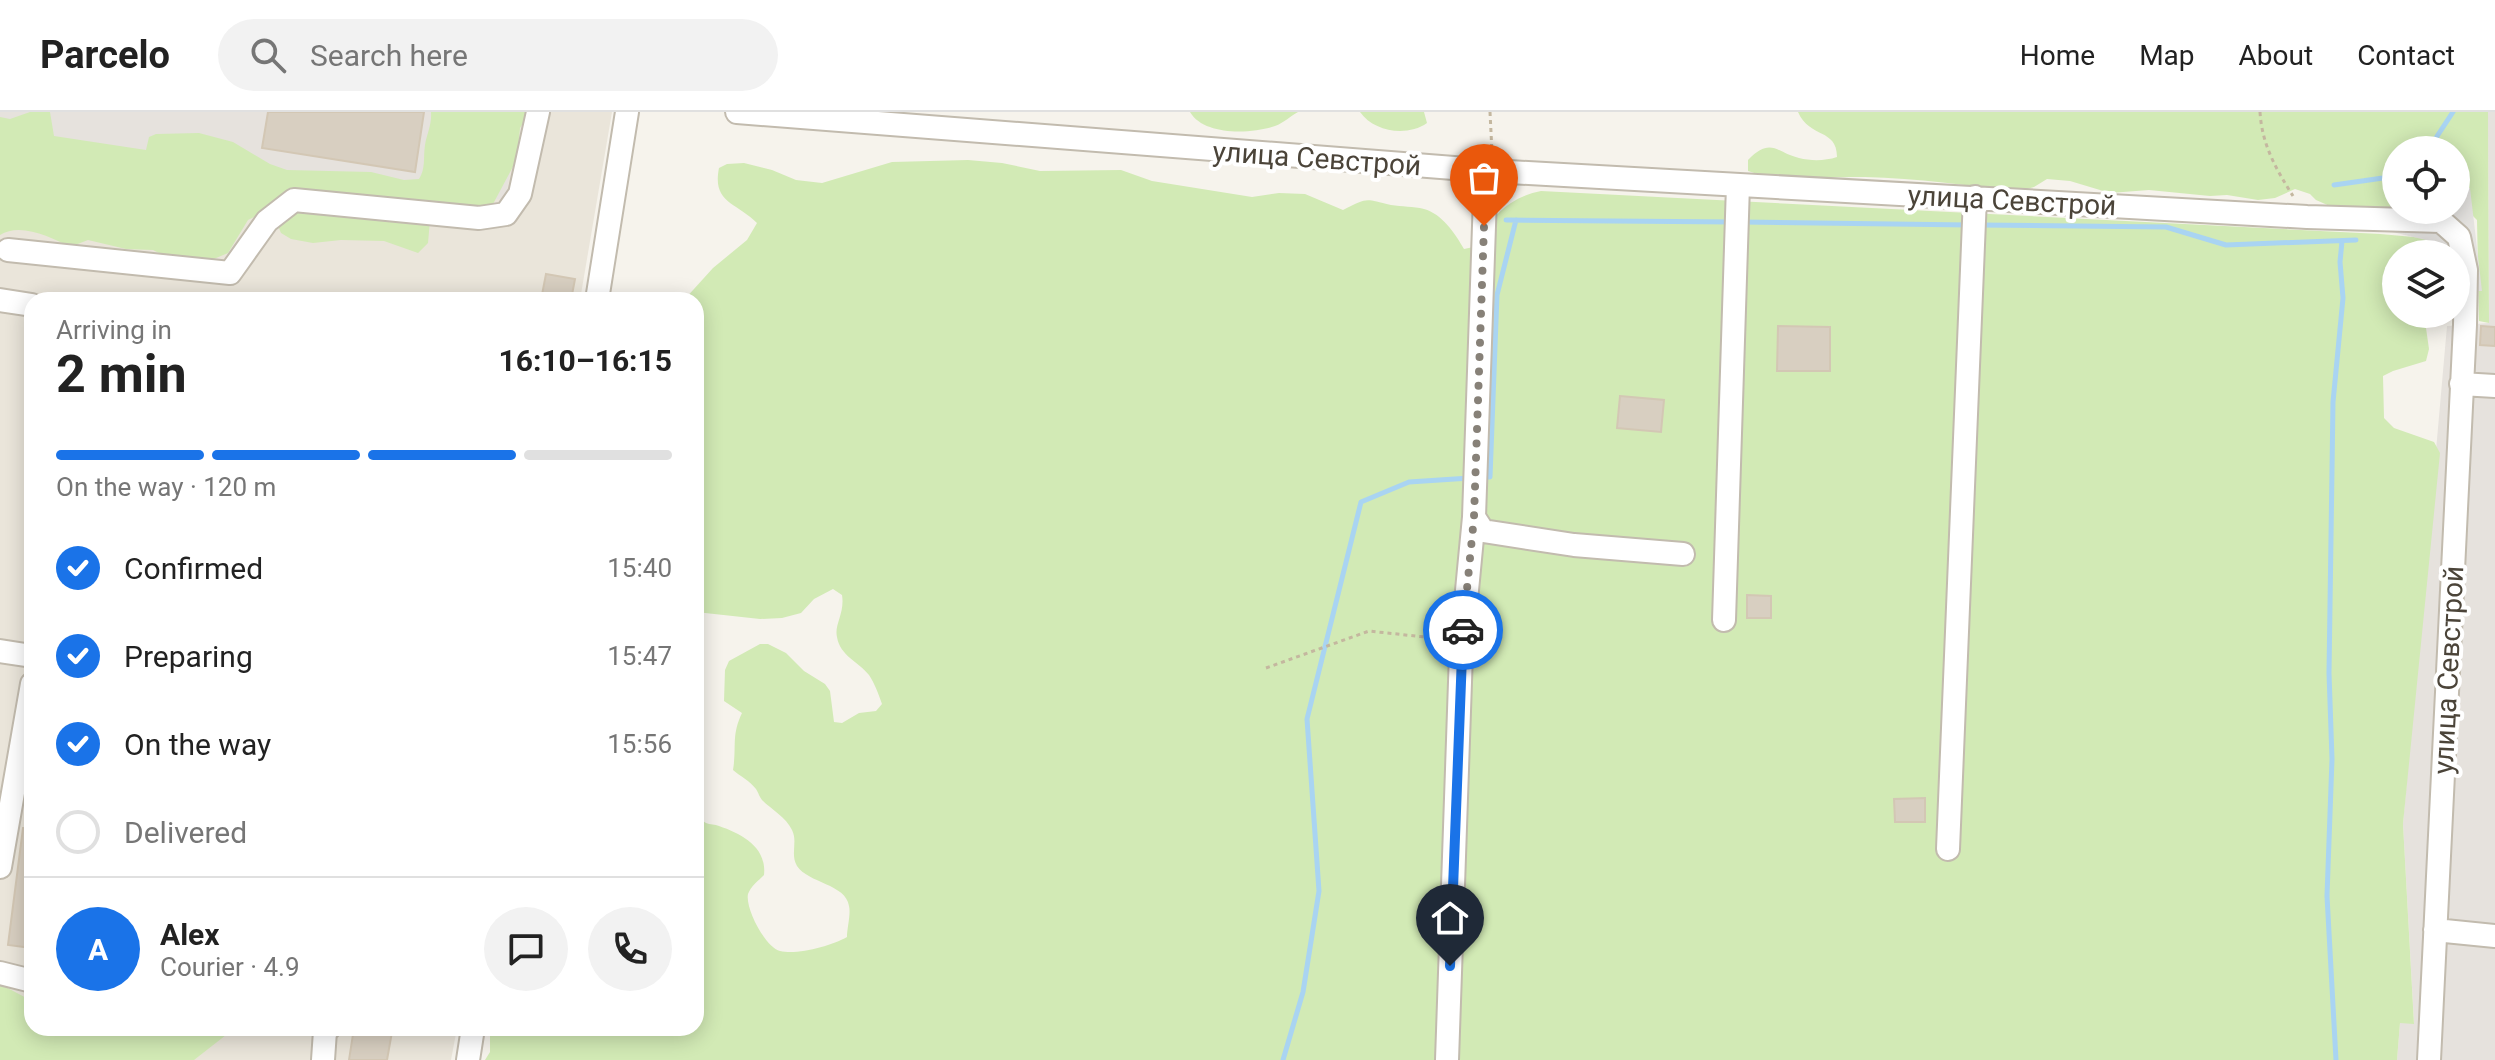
<!DOCTYPE html>
<meta charset="utf-8">
<style>
:root{--surface:#fff;--page:#f2f2f2;--text:#222;--muted:#767676;--line:#e0e0e0;--accent:#1a73e8}
body{margin:0;font-family:Roboto,sans-serif;background:var(--page);color:var(--text);height:100vh;display:flex;flex-direction:column;font-size:30px;white-space:nowrap}
*{box-sizing:border-box;margin:0}
p{font-size:26px;color:var(--muted)}
.icon{flex:none;width:44px;height:44px;fill:none;stroke:currentColor;stroke-width:2;stroke-linecap:round;stroke-linejoin:round}
.map{position:relative;flex:1;overflow:hidden}
.side{position:absolute;left:24px;top:180px;width:680px;height:744px;display:flex;flex-direction:column;background:var(--surface);border-radius:24px;box-shadow:0 4px 20px #0003}
.side>*{flex:none}
.tools{position:absolute;left:2382px;top:24px;display:grid;gap:16px}
.tools a{display:grid;place-items:center;width:88px;height:88px;border-radius:50%;background:var(--surface);box-shadow:0 4px 20px #0003;font-size:40px}
.pin{position:absolute;display:grid;place-items:center;width:68px;height:68px;color:#fff;margin:-82px -34px;border-radius:50% 50% 50% 0;rotate:-45deg;box-shadow:0 0 8px #0007}
.pin .icon{rotate:45deg}
.courier{position:absolute;display:grid;place-items:center;width:80px;height:80px;margin:-40px;border:6px solid #1a73e8;border-radius:50%;background:#fff;color:#222;box-shadow:0 2px 10px #0007}
.summary em{font-style:normal;font-weight:700}
.summary div{display:flex;flex-direction:column-reverse}
.summary{display:flex;align-items:center;justify-content:space-between;height:136px;padding:0 32px}
h1{font-size:52px;font-weight:700;line-height:60px}
.bar{display:grid;grid-template-columns:repeat(4,1fr);gap:12px 8px;align-content:center;height:96px;padding:0 32px}
.bar i{height:10px;border-radius:6px;background:var(--line)}
.bar .current{background:var(--accent)}
.bar p{grid-column:span 4}
.line{display:flex;align-items:center;gap:20px;padding:0 32px;border-top:2px solid var(--line)}
.line div{flex:1}
.round{display:grid;place-items:center;flex:none;width:84px;height:84px;border-radius:42px;background:var(--page)}
ol{padding:0 32px;list-style:none}
li{display:flex;align-items:center;gap:24px;height:88px}
li p{margin-inline-start:auto}
li .icon{padding:8px;border-radius:50%;background:var(--accent);color:#fff;stroke-width:4}
li:last-child{color:var(--muted)}
li i{width:44px;height:44px;border:4px solid var(--line);border-radius:50%}
header{display:flex;align-items:center;gap:48px;box-sizing:border-box;height:112px;padding:0 40px;background:var(--surface);border-bottom:2px solid var(--line)}
header strong{font-size:38px}
nav{display:flex;gap:44px;margin-inline-start:auto;font-size:28px}
.search{width:560px;height:72px;background:var(--page);display:flex;align-items:center;gap:20px;box-sizing:border-box;padding:0 28px;border-radius:44px;color:var(--muted);font-size:30px}
.map>svg:first-child{display:block}
.residential{fill:#eae5da}
.industrial{fill:#e6e2dd}
.green{fill:#d2eab5}
.parking{fill:#e5e3e0}
.lines{fill:none;stroke-linecap:round;stroke-linejoin:round}
.stream{stroke:#a9d4f2;stroke-width:5}
.building{fill:#d8cfc1;stroke:#d3c7b4;stroke-width:2}
.minor-casing{stroke:#c2bbae;stroke-width:26}
.path{stroke:#c4b79f;stroke-width:3;stroke-dasharray:4 4;stroke-linecap:butt}
.minor{stroke:#fff;stroke-width:22}
.done{stroke:#878178;stroke-width:8;stroke-dasharray:0 14.4}
.route{stroke:#1a73e8;stroke-width:10}
.labels{text-anchor:middle;stroke-width:8;stroke-linejoin:round;paint-order:stroke}
.street-label{font-size:28px;fill:#4b4439;stroke:#fff}
</style>
<header>
<strong>Parcelo</strong>
<div class="search"><svg class="icon" aria-label="search" viewBox="0 0 24 24"><circle cx="10" cy="10" r="6"/><path d="M15 15l6 6"/></svg>Search here</div>
<nav><a>Home</a><a>Map</a><a>About</a><a>Contact</a></nav>
</header>
<div class="map">
<svg width="2495" height="948" viewBox="0 0 2495 948">
<rect width="100%" height="100%" fill="#f6f3ec"/>
<!-- residential -->
<path class="residential" d="M 521,0 L 612,0 L 580,188 L 32,188 L 32,916 L 457,916 L 451,948 L 0,948 L 0,29 Z"/>
<!-- industrial -->
<path class="industrial" d="M 0,0 L 521,0 L 505,88 L 0,29 Z
M 2488,0 L 2495,0 L 2495,948 L 2397,948 L 2400,911 L 2414,911 L 2403,712 L 2447,214 L 2489,211 Z"/>
<!-- green -->
<path class="green" d="M 30,0 L 50,0 L 54,24 L 146,38 L 149,25 L 156,22 L 199,21 L 233,30 L 270,52 L 287,58 L 371,60 L 404,68 L 419,67 C 426,56 423,46 425,33 C 427,21 432,13 431,0 L 530,0 L 520,16 L 517,47 L 493,92 L 487,96 L 430,108 L 428,131 L 418,141 L 384,129 L 341,128 L 313,131 L 291,127 L 281,121 L 276,109 L 262,101 L 248,108 L 228,141 L 209,149 L 169,146 L 153,138 L 126,137 L 88,128 L 70,135 C 51,125 20,110 0,123 L 0,5 L 10,7 Z
M 1190,0 L 1298,0 C 1290,4 1284,11 1275,14 C 1251,22 1204,24 1190,0 Z
M 1360,0 L 1424,0 L 1427,11 C 1407,25 1374,20 1360,0 Z
M 1798,0 L 2488,0 L 2489,211 L 2479,209 L 2477,108 L 2471,102 L 2456,98 L 2456,38 L 2396,38 L 2396,98 L 2332,95 L 2316,88 L 2310,82 L 2295,77 L 2275,86 L 2258,88 L 2227,83 L 2210,84 L 2149,78 L 2110,81 L 2070,69 L 2047,67 L 2034,75 L 2020,79 C 1969,74 1917,66 1865,65 C 1832,64 1778,70 1748,59 L 1748,48 C 1771,24 1777,41 1799,46 C 1811,49 1825,49 1837,45 C 1837,16 1810,27 1798,0 Z
M 968,48 L 1002,51 L 1040,59 L 1121,58 L 1152,69 L 1252,85 L 1279,81 L 1305,82 L 1343,98 C 1369,85 1364,87 1391,93 C 1402,95 1413,94 1424,97 C 1442,102 1455,121 1464,137 L 1483,133 C 1486,104 1514,84 1541,79 L 2380,122 L 2436,127 L 2446,136 L 2446,142 L 2396,142 L 2396,202 L 2424,202 L 2429,237 L 2426,249 L 2393,259 L 2383,264 L 2384,306 L 2394,316 L 2434,330 L 2440,341 L 2403,712 L 2414,912 L 2400,911 L 2397,948 L 485,948 L 490,940 L 490,916 L 696,916 L 696,701 C 699,704 702,709 706,711 C 710,713 715,712 719,714 C 742,722 767,735 764,763 C 758,769 751,774 748,782 C 745,796 765,835 780,839 C 798,843 831,834 847,825 C 847,816 851,802 849,794 C 846,772 808,771 797,754 C 790,742 798,730 792,718 C 786,705 772,698 762,688 C 759,684 759,682 756,677 C 750,669 740,664 733,658 C 737,634 731,624 742,601 L 724,589 L 725,558 L 729,549 L 760,532 L 768,532 L 786,541 L 804,559 L 825,572 L 830,579 L 834,610 L 842,611 L 859,601 L 876,599 L 882,592 C 879,583 874,570 869,563 C 859,550 840,544 837,525 C 834,513 845,501 842,483 L 833,477 L 814,487 L 801,501 L 782,506 L 760,507 L 696,500 L 696,188 L 684,188 L 713,156 L 747,128 L 757,111 C 736,90 712,91 719,56 L 727,52 L 744,51 L 772,58 L 796,68 L 822,71 L 892,50 Z
M 0,872 L 32,889 L 32,916 L 235,916 L 194,948 L 0,948 Z"/>
<!-- parking -->
<path class="parking" d="M 2392,73 L 2396,73 L 2396,98 L 2456,98 L 2456,75 L 2470,76 L 2482,179 L 2456,179 L 2456,142 L 2451,142 L 2451,134 L 2388,119 Z"/>
<g class="lines">
<!-- stream -->
<path class="stream" d="M 2428,38 L 2453,0
M 2334,73 L 2383,66 L 2396,60
M 1506,108 L 1733,110
M 1743,110 L 1969,113
M 1979,113 L 2166,115 L 2226,133 L 2356,128
M 1480,365 L 1490,365 L 1497,183 L 1516,108
M 1283,948 L 1303,880 L 1319,779 L 1307,607 L 1361,390 L 1409,370 L 1470,366
M 2336,948 L 2327,784 L 2332,647 L 2329,561 L 2333,290 L 2343,186 L 2340,150 L 2342,129"/>
</g>
<!-- building -->
<path class="building" d="M 268,0 L 424,0 L 415,60 L 262,36 Z
M 546,162 L 575,167 L 571,188 L 541,188 Z
M 1778,214 L 1830,215 L 1830,259 L 1777,259 Z
M 2481,214 L 2495,215 L 2495,234 L 2480,233 Z
M 1620,284 L 1664,288 L 1661,320 L 1617,316 Z
M 1747,483 L 1771,484 L 1771,506 L 1747,506 Z
M 1925,686 L 1925,710 L 1895,710 L 1894,687 Z
M 23,716 L 32,717 L 32,836 L 8,833 Z
M 354,916 L 392,920 L 387,948 L 349,948 Z"/>
<g class="lines">
<!-- minor casing -->
<g class="minor-casing">
<path id="minor" d="M 737,0 L 1492,59 L 2307,105 L 2441,109 L 2459,125 L 2466,158 L 2465,213 L 2429,948
M 8,138 L 230,161 L 267,109 L 294,88 L 479,106 L 506,102 L 520,82 L 538,0
M 0,188 L 32,193
M 597,188 L 627,0
M 2461,272 L 2495,274
M 1474,405 L 1483,419 L 1574,433 L 1683,442
M 1724,508 L 1738,73
M 0,539 L 32,544
M 1948,737 L 1975,85
M 0,755 L 32,572
M 2435,818 L 2495,824
M 0,861 L 32,869
M 323,948 L 325,919 L 329,916
M 468,948 L 473,916
M 1447,948 L 1461,541 L 1474,405 L 1485,85 L 1492,59"/>
</g>
<!-- path -->
<path class="path" d="M 1490,0 L 1492,40
M 2260,0 C 2262,33 2276,57 2293,84
M 1266,556 L 1369,519 L 1443,527"/>
<!-- minor -->
<use href="#minor" class="minor"/>
</g>
<g class="lines">
<!-- done -->
<path class="done" d="M 1463,518 L 1474,405 L 1484,114"/>
<!-- route -->
<path class="route" d="M 1450,854 L 1463,518"/>
</g>
<g class="labels">
<!-- street labels -->
<g class="street-label">
<text transform="translate(1317 46) rotate(4)" y="10">улица Севстрой</text>
<text transform="translate(2012 88) rotate(3)" y="10">улица Севстрой</text>
<text transform="translate(2448 558) rotate(-87)" y="10">улица Севстрой</text>
</g>
</g>
</svg>
<div class="tools">
<a><svg class="icon" aria-label="locate" viewBox="0 0 24 24"><circle cx="12" cy="12" r="6"/><path d="M12 2v4M12 18v4M2 12h4M18 12h4"/></svg></a>
<a><svg class="icon" aria-label="layers" viewBox="0 0 24 24"><path d="M12 4l9 5-9 5-9-5zM3 14l9 5 9-5"/></svg></a>
</div>
<div class="pin" style="left:1484px;top:114px;background:#ea580c"><svg class="icon" aria-label="bag" viewBox="0 0 24 24"><path d="M5 8h14l-1 12H6zM9 8a3 3 0 0 1 6 0"/></svg></div>
<div class="pin" style="left:1450px;top:854px;background:#1f2937"><svg class="icon" aria-label="home" viewBox="0 0 24 24"><path d="M3 11l9-7 9 7M6 9v11h12V9"/></svg></div>
<div class="courier" style="left:1463px;top:518px"><svg class="icon" aria-label="car" viewBox="0 0 24 24"><path d="M5 17H2v-5l4-1 3-4h7l3 4 3 1v5h-3M9 17h6M6 11h13"/><circle cx="7" cy="17" r="2"/><circle cx="17" cy="17" r="2"/></svg></div>
<section class="side">
<div class="summary"><div><h1>2 min</h1><p>Arriving in</p></div><em>16:10–16:15</em></div>
<div class="bar"><i class="current"></i><i class="current"></i><i class="current"></i><i></i><p>On the way · 120 m</p></div>
<ol>
<li><svg class="icon" aria-label="check" viewBox="0 0 24 24"><path d="M5 12l5 5 9-10"/></svg>Confirmed<p>15:40</p></li>
<li><svg class="icon" aria-label="check" viewBox="0 0 24 24"><path d="M5 12l5 5 9-10"/></svg>Preparing<p>15:47</p></li>
<li><svg class="icon" aria-label="check" viewBox="0 0 24 24"><path d="M5 12l5 5 9-10"/></svg>On the way<p>15:56</p></li>
<li><i></i>Delivered</li>
</ol>
<div class="line" style="height:144px"><b class="round" style="background:var(--accent);color:#fff">A</b><div><b>Alex</b><p>Courier · 4.9</p></div><a class="round"><svg class="icon" aria-label="chat" viewBox="0 0 24 24"><path d="M4 5h16v11H9l-5 4z"/></svg></a><a class="round"><svg class="icon" aria-label="phone" viewBox="0 0 24 24"><path d="M5 4h4l2 5-3 2q2 4 5 5l2-3 5 2v4C11 20 4 13 5 4z"/></svg></a></div>
</section>
</div>
